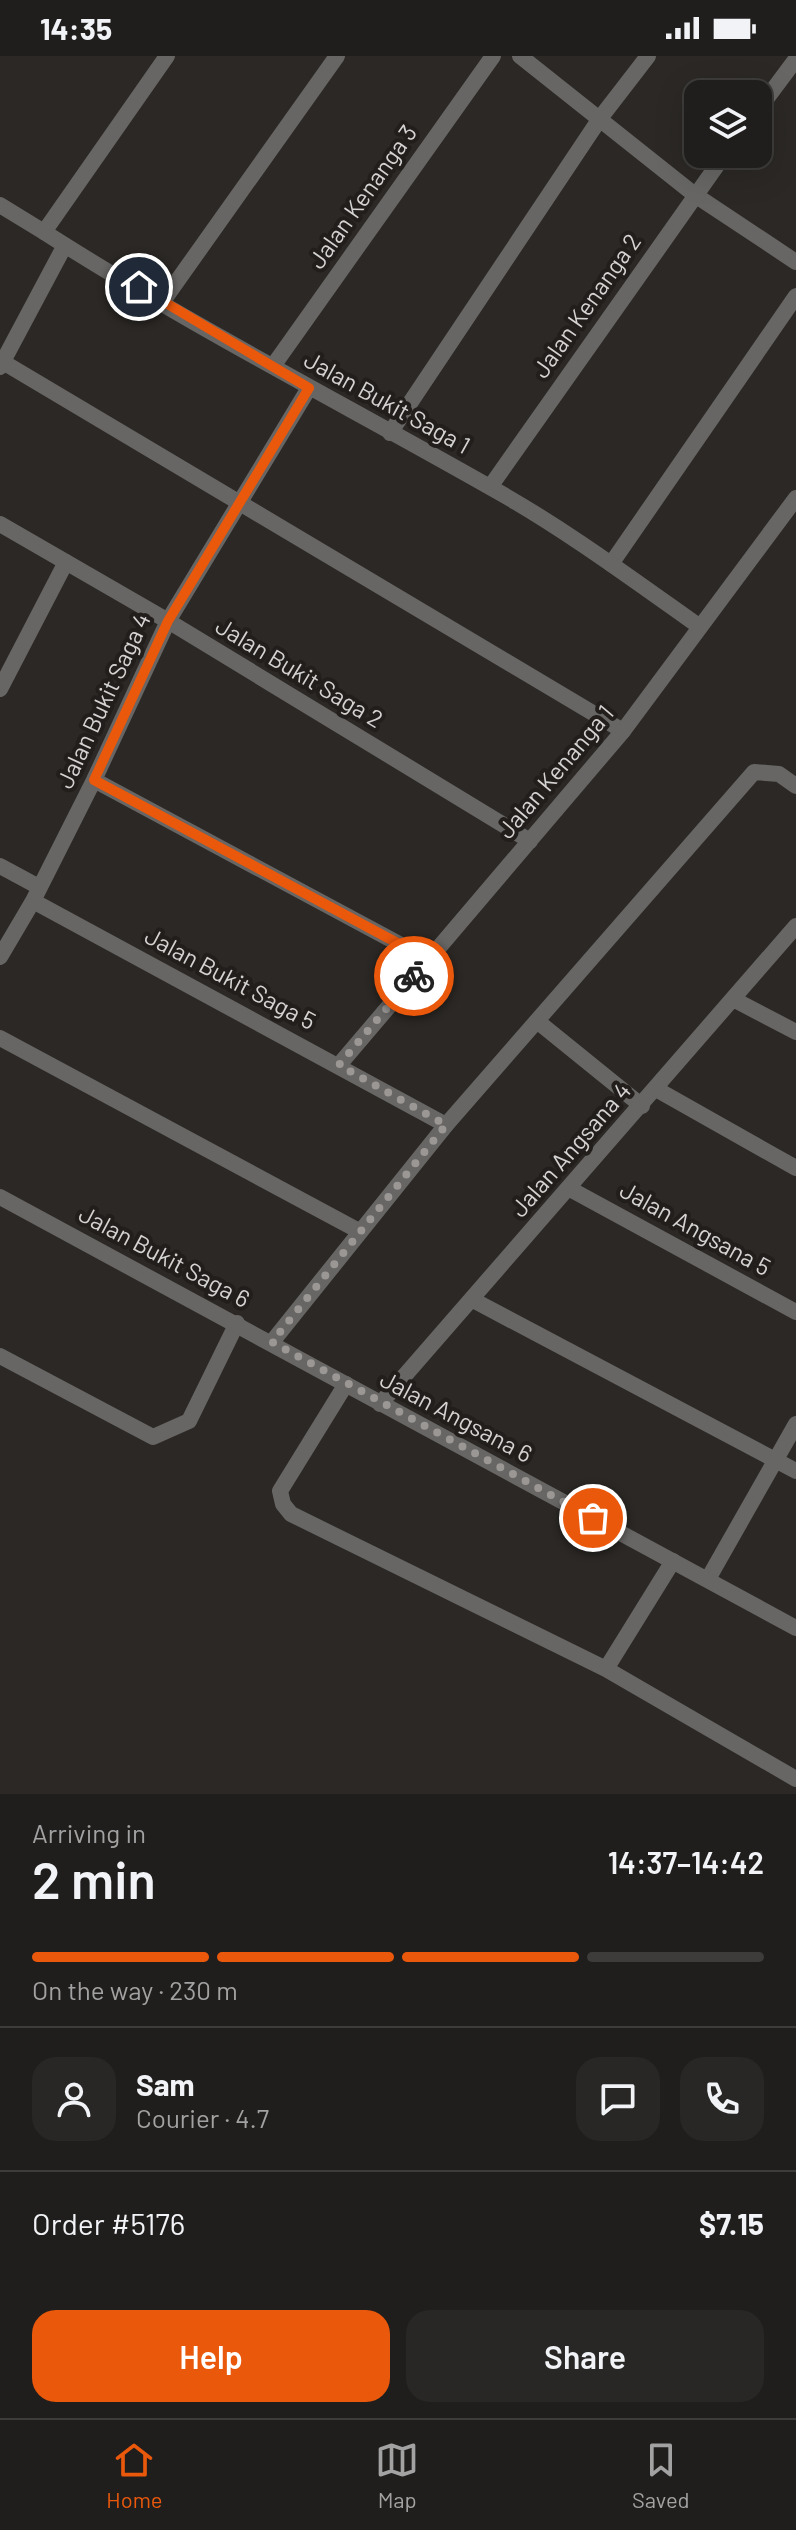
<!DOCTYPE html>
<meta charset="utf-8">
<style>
:root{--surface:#201e1c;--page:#282725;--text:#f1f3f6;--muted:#a2a2a3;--line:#3d3c3b;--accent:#ea580c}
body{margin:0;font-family:Barlow,sans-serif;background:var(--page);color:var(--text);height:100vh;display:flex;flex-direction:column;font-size:30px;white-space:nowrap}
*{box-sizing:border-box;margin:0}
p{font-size:26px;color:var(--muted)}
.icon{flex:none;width:44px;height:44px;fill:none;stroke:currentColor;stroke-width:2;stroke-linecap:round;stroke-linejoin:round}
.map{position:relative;height:1738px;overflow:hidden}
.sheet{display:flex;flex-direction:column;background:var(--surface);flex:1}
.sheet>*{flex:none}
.controls{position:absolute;left:684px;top:24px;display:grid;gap:16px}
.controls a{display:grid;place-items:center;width:88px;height:88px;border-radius:16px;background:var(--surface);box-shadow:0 8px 32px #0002,0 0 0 2px var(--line);font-size:40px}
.pin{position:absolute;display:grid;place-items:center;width:68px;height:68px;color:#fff;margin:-34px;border:4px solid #fff;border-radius:50%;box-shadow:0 2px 8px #0007}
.courier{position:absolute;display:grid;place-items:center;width:80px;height:80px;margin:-40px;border:6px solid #ea580c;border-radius:50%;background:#fff;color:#222;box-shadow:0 2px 10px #0007}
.head em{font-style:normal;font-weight:600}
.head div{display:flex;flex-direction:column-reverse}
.head{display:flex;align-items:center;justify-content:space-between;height:136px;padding:0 32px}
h1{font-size:52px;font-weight:600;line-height:60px}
.bar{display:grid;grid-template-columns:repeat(4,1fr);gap:12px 8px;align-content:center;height:96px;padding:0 32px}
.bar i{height:10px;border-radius:6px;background:var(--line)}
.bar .active{background:var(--accent)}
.bar p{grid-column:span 4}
.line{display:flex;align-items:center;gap:20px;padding:0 32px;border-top:2px solid var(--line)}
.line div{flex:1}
.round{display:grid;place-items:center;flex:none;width:84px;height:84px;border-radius:24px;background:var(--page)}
.button{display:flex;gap:16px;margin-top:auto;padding:16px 32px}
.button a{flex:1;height:92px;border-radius:24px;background:var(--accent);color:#fff;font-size:32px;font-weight:600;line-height:92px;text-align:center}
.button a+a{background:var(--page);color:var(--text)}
.status{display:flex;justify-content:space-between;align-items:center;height:56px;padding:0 40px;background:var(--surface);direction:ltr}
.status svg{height:22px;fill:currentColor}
.dock{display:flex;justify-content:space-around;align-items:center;height:112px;border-top:2px solid var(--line);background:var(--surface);font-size:22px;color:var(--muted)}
.dock a{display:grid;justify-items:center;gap:4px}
.dock .active{color:var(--accent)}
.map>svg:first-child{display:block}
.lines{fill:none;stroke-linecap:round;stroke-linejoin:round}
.service{stroke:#676664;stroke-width:16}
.minor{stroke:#676664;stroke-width:16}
.done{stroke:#9a9795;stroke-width:8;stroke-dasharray:0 14.4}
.route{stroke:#ea580c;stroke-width:10}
.labels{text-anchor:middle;stroke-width:8;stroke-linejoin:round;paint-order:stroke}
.street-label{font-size:24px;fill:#d5d3d2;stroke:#211e1c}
</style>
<div class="status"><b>14:35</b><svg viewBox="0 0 49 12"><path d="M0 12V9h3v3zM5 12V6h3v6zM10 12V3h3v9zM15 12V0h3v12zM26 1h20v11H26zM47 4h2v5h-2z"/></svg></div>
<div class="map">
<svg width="796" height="1738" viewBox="0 0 796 1738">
<rect width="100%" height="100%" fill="#2b2825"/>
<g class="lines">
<!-- service -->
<path class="service" d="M 520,0 L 695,139 L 796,206
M 0,149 L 44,176
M 163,245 L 337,0
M 3,306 L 623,675
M 390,377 L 601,61 L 648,0
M 611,508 L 796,240
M 0,633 L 66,506
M 537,965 L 642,1050
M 0,982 L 359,1175
M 656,1033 L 796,1112
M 473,1244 L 796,1415
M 272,1286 L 446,1069 L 754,716 L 779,718 L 796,730
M 0,1300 L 153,1381 L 189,1365 L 237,1267
M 346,1328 L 280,1435 L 283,1448 L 291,1458 L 606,1613 L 796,1723
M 708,1523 L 796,1368
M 606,1613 L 673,1505"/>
<!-- minor -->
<path class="minor" d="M 167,0 L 44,176 C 188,268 340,346 488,430 C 562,471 631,522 700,571
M 758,54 L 796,3
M 273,310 L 493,0
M 0,311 L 65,189
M 490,431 L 725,98
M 0,468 L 168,565 L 530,785
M 94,724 L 429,904
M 0,810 L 39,831
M 33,845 L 446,1069
M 0,901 L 33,845 L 94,724 L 168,565 L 309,332
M 733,943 L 796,976
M 339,1009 L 623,675 L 796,442
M 570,1133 L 796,1256
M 0,1141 L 796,1572
M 380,1348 L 796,870"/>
</g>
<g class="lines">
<!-- done -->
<path class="done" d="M 414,920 L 339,1009 L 446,1069 L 272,1286 L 593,1462"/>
<!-- route -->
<path class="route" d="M 139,231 L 309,332 L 168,565 L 94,724 L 429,904 L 414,920"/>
</g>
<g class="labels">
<!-- street labels -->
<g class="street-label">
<text transform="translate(363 141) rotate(-55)" y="8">Jalan Kenanga 3</text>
<text transform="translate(587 250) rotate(-55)" y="8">Jalan Kenanga 2</text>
<text transform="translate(387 347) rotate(29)" y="8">Jalan Bukit Saga 1</text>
<text transform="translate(299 617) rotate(31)" y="8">Jalan Bukit Saga 2</text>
<text transform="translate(104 645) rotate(-65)" y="8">Jalan Bukit Saga 4</text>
<text transform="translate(556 716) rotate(-50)" y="8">Jalan Kenanga 1</text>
<text transform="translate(230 923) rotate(28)" y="8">Jalan Bukit Saga 5</text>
<text transform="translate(571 1094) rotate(-49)" y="8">Jalan Angsana 4</text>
<text transform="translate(695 1173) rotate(29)" y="8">Jalan Angsana 5</text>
<text transform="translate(164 1201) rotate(28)" y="8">Jalan Bukit Saga 6</text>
<text transform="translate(456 1361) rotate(28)" y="8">Jalan Angsana 6</text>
</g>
</g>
</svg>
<div class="controls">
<a><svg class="icon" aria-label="layers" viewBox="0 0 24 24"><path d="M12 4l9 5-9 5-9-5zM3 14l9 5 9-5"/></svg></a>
</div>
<div class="pin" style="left:593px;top:1462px;background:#ea580c"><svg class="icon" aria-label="bag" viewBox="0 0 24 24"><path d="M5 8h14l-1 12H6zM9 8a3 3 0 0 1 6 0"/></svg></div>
<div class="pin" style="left:139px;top:231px;background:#1f2937"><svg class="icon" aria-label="home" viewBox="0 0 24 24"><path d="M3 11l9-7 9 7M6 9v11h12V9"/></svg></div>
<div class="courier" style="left:414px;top:920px"><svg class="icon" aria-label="bike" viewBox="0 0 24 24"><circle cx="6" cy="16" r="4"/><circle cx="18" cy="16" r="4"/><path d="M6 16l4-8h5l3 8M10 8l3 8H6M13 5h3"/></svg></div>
</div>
<section class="sheet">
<div class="head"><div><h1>2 min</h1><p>Arriving in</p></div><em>14:37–14:42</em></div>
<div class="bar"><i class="active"></i><i class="active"></i><i class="active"></i><i></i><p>On the way · 230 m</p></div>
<div class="line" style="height:144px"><a class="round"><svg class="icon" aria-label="person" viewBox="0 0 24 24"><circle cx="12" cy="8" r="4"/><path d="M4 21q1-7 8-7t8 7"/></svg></a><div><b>Sam</b><p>Courier · 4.7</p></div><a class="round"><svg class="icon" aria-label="chat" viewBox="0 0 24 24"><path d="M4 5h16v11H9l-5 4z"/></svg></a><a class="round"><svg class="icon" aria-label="phone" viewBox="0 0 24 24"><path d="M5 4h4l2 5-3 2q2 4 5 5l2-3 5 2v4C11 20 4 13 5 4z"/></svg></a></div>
<div class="line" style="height:104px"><div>Order #5176</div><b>$7.15</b></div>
<div class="button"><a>Help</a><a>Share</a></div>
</section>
<nav class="dock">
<a class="active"><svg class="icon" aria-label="home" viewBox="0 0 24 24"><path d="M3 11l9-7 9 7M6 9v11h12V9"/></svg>Home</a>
<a><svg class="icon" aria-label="map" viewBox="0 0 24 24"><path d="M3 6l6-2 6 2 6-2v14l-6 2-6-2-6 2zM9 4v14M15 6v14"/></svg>Map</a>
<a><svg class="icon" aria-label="saved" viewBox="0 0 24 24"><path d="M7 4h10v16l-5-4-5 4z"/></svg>Saved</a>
</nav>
